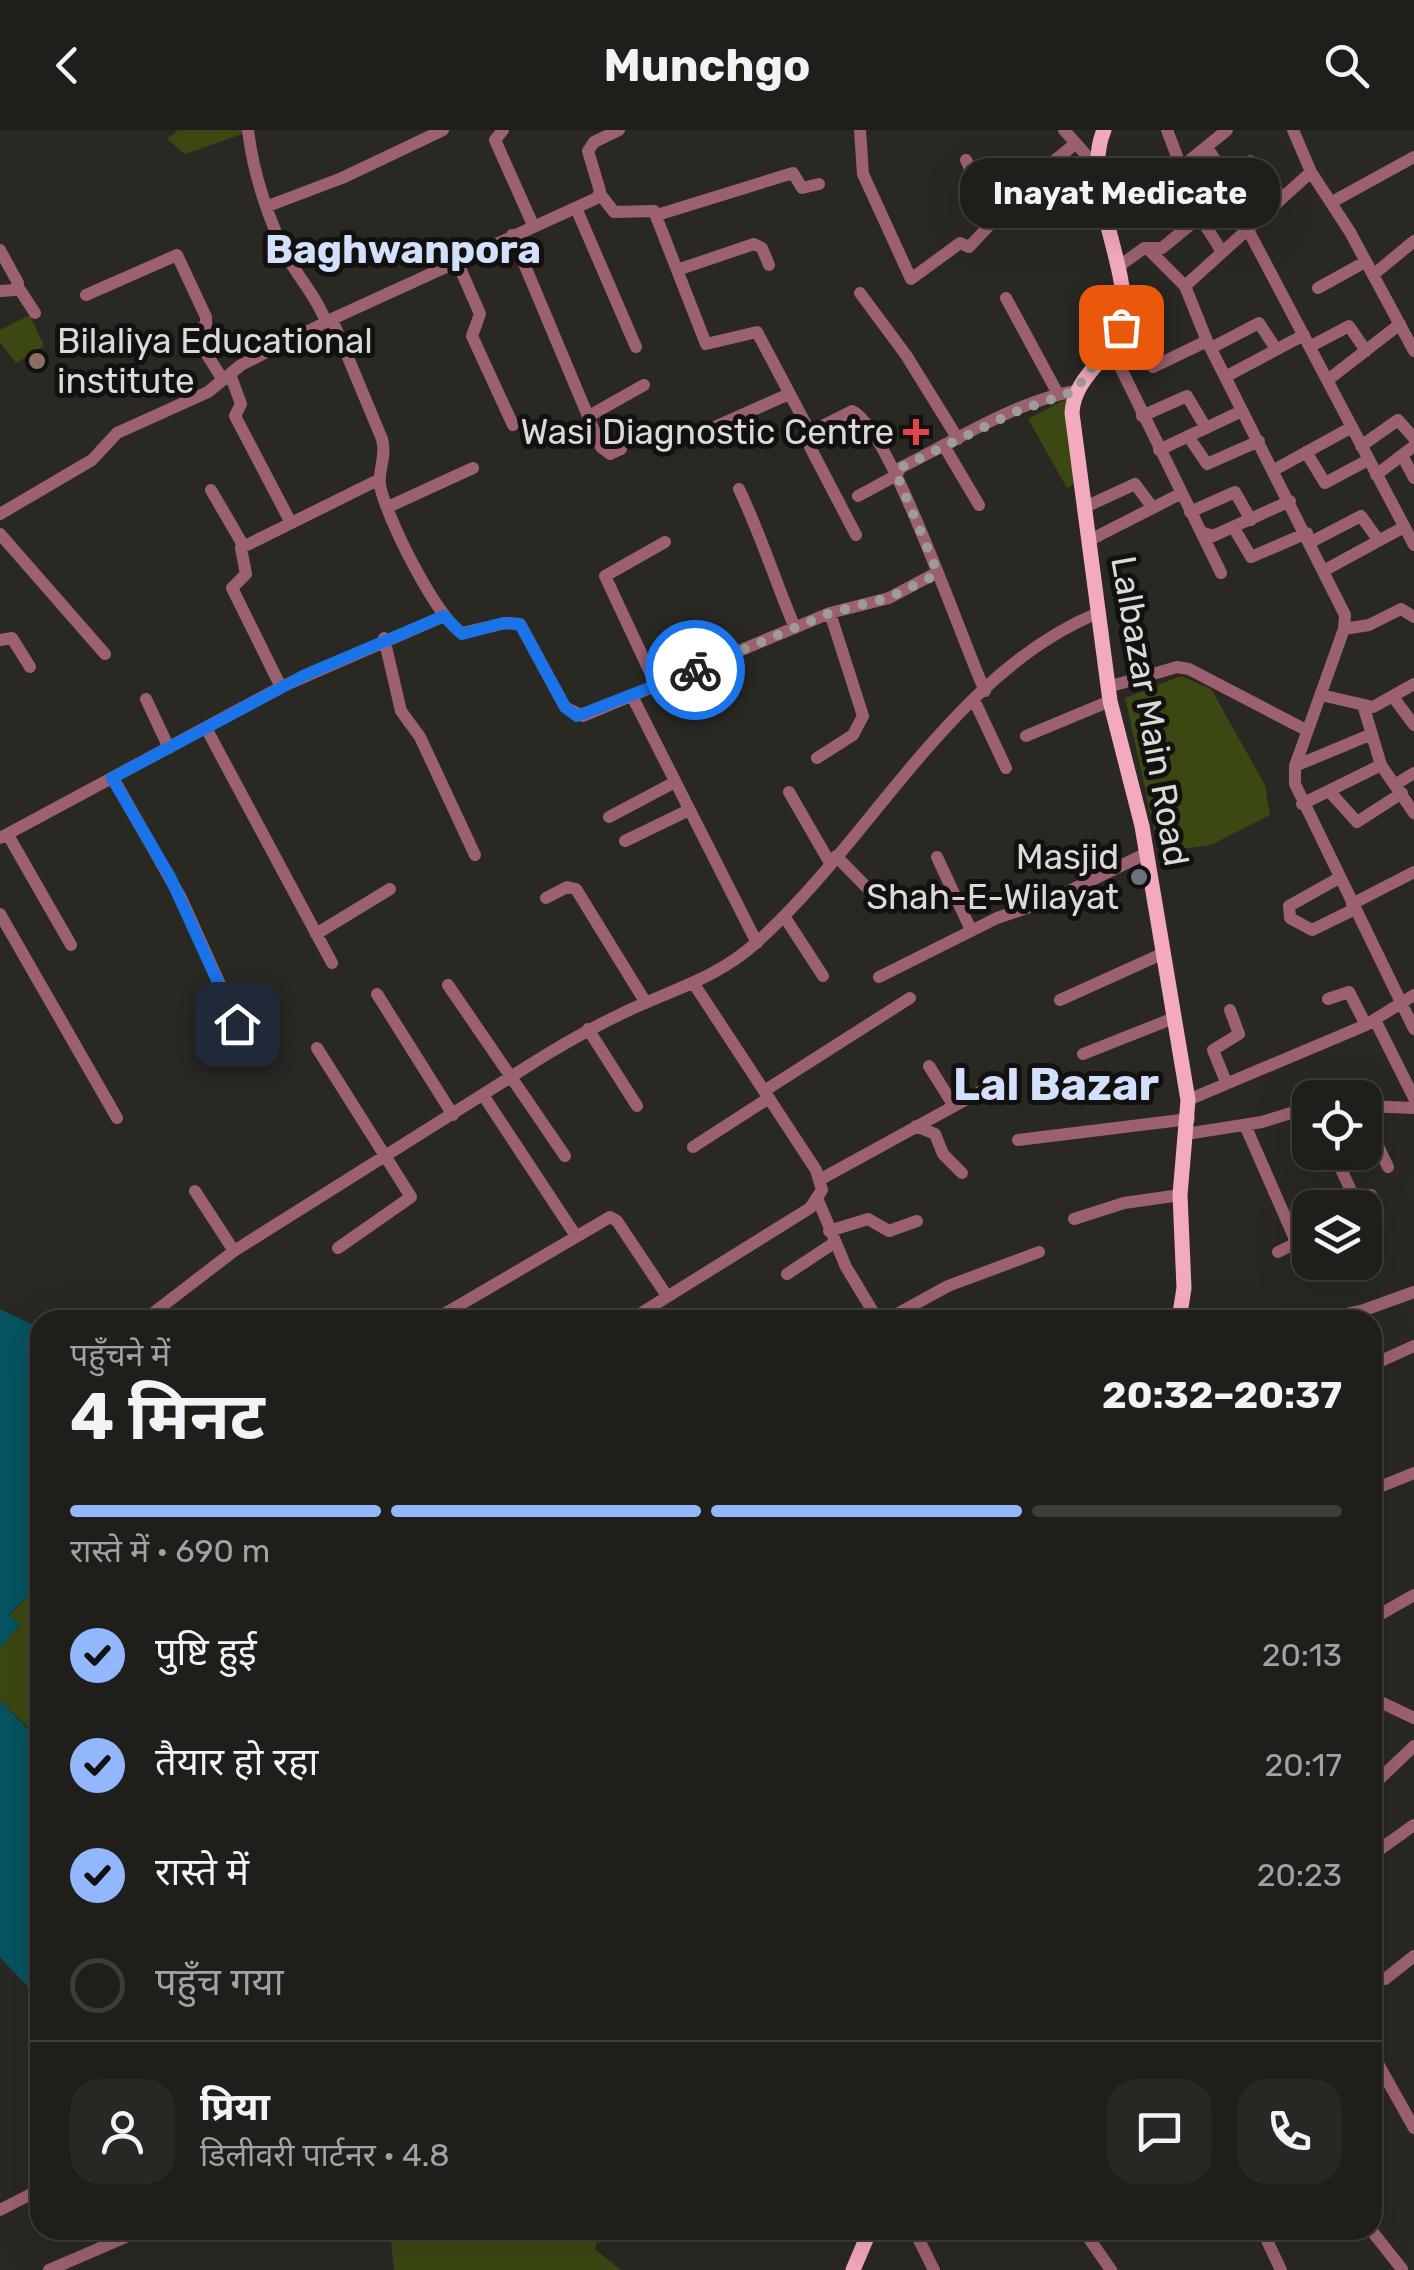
<!DOCTYPE html>
<html lang="hi">
<meta charset="utf-8">
<style>
:root{--surface:#201e1a;--page:#282723;--text:#f1f3f6;--muted:#a2a2a2;--line:#3d3c39;--accent:#92b7fd}
body{margin:0;font-family:Rubik,"Noto Sans Devanagari",sans-serif;background:var(--page);color:var(--text);height:100vh;display:flex;flex-direction:column;font-size:38px;white-space:nowrap}
*{box-sizing:border-box;margin:0}
p{font-size:32px;color:var(--muted)}
.icon{flex:none;width:55px;height:55px;fill:none;stroke:currentColor;stroke-width:2;stroke-linecap:round;stroke-linejoin:round}
.map{position:relative;flex:1;overflow:hidden}
.side{position:absolute;left:30px;top:1180px;width:1352px;height:930px;display:flex;flex-direction:column;background:var(--surface);border-radius:30px;box-shadow:0 10px 40px #0002,0 0 0 2px var(--line)}
.side>*{flex:none}
.tools{position:absolute;left:1292px;top:950px;display:grid;gap:20px}
.tools a{display:grid;place-items:center;width:90px;height:90px;border-radius:20px;background:var(--surface);box-shadow:0 10px 40px #0002,0 0 0 2px var(--line);font-size:50px}
.pin{position:absolute;display:grid;place-items:center;width:85px;height:85px;color:#fff;margin:-42px;border-radius:20px;box-shadow:0 5px 15px #0006}
.courier{position:absolute;display:grid;place-items:center;width:100px;height:100px;margin:-50px;border:8px solid #1a73e8;border-radius:50%;background:#fff;color:#222;box-shadow:0 2px 12px #0007}
.bubble{position:absolute;height:70px;border-radius:30px;background:var(--surface);box-shadow:0 10px 40px #0002,0 0 0 2px var(--line);font-size:32px;font-weight:700;line-height:70px;text-align:center}
.headline em{font-style:normal;font-weight:700}
.headline div{display:flex;flex-direction:column-reverse}
.headline{display:flex;align-items:center;justify-content:space-between;height:170px;padding:0 40px}
h1{font-size:65px;font-weight:700;line-height:75px}
.bar{display:grid;grid-template-columns:repeat(4,1fr);gap:15px 10px;align-content:center;height:120px;padding:0 40px}
.bar i{height:12px;border-radius:8px;background:var(--line)}
.bar .current{background:var(--accent)}
.bar p{grid-column:span 4}
.line{display:flex;align-items:center;gap:25px;padding:0 40px;border-top:2px solid var(--line)}
.line div{flex:1}
.round{display:grid;place-items:center;flex:none;width:105px;height:105px;border-radius:30px;background:var(--page)}
ol{padding:0 40px;list-style:none}
li{display:flex;align-items:center;gap:30px;height:110px}
li p{margin-inline-start:auto}
li .icon{padding:10px;border-radius:50%;background:var(--accent);color:#111;stroke-width:4}
li:last-child{color:var(--muted)}
li i{width:55px;height:55px;border:5px solid var(--line);border-radius:50%}
header{display:flex;justify-content:space-between;align-items:center;height:130px;padding:0 40px;background:var(--surface);font-size:45px;font-weight:700}
.map>svg:first-child{display:block}
.green{fill:#3b4812}
.water{fill:#065362}
.lines{fill:none;stroke-linecap:round;stroke-linejoin:round}
.minor{stroke:#9c6171;stroke-width:12}
.major{stroke:#f4aabe;stroke-width:15}
.done{stroke:#9d9c98;stroke-width:10;stroke-dasharray:0 18}
.route{stroke:#1a73e8;stroke-width:12}
.education-dot{fill:#8d6e63;stroke:#12110f;stroke-width:4}
.health-dot{fill:#e0444e;stroke:#12110f;stroke-width:4}
.worship-dot{fill:#6b7280;stroke:#12110f;stroke-width:4}
.labels{text-anchor:middle;stroke-width:10;stroke-linejoin:round;paint-order:stroke}
.poi-label{font-size:35px;fill:#dbdad7;stroke:#12110f;text-anchor:end}
.street-label{font-size:35px;fill:#dbdad7;stroke:#12110f}
.quarter-label{font-size:40px;font-weight:bold;fill:#d2e0fb;stroke:#12110f}
.district-label{font-size:45px;font-weight:bold;fill:#d2e0fb;stroke:#12110f}
</style>
<header><svg class="icon" aria-label="back" viewBox="0 0 24 24"><path d="M15 5l-7 7 7 7"/></svg>Munchgo<svg class="icon" aria-label="search" viewBox="0 0 24 24"><circle cx="10" cy="10" r="6"/><path d="M15 15l6 6"/></svg></header>
<div class="map">
<svg width="1414" height="2140" viewBox="0 0 1414 2140">
<rect width="100%" height="100%" fill="#2a2823"/>
<!-- green -->
<path class="green" d="M 178,0 L 244,0 L 245,3 L 185,24 L 167,9 Z
M 30,185 L 44,216 L 16,233 L 0,212 L 0,200 Z
M 1068,268 L 1077,353 L 1067,358 L 1028,289 Z
M 1181,546 L 1211,559 L 1265,655 L 1270,685 L 1211,715 L 1159,722 L 1125,568 Z
M 40,1452 L 40,1608 L 0,1571 L 0,1518 L 20,1495 L 9,1486 Z
M 390,2100 L 583,2100 L 597,2112 L 595,2119 L 621,2140 L 394,2140 Z"/>
<!-- water -->
<path class="water" d="M 0,1179 L 40,1198 L 40,1452 L 9,1485 L 20,1495 L 0,1518 Z
M 0,1571 L 40,1611 L 39,1869 L 0,1827 Z"/>
<g class="lines">
<!-- minor -->
<path class="minor" d="M 248,0 C 253,43 269,92 289,130 C 302,152 317,168 326,192
M 503,0 L 495,10 L 533,95
M 619,0 L 594,12 L 588,21 L 600,61 L 597,68 L 332,189 L 382,309 C 387,326 378,339 380,355 C 385,385 437,489 462,503 L 505,493 L 520,494 L 565,577 L 583,586 L 830,483 L 889,468 L 936,443
M 860,0 L 863,44 L 911,149 L 960,113 L 969,117 L 1002,82 L 999,77 L 1006,70 L 1075,14
M 1064,0 L 1096,36
M 1167,0 L 1201,89 L 1221,120
M 1293,0 L 1311,42 L 1350,102 L 1414,221
M 966,30 L 980,60 L 999,79
M 1250,31 L 1282,67
M 1179,39 L 1227,0
M 1311,42 L 1185,156 L 1207,211 L 1345,485 L 1344,499 L 1295,636 L 1295,654 L 1414,899
M 600,64 L 614,82 L 654,81 L 706,214 L 757,202 L 810,302 L 852,281 C 889,295 963,514 985,561
M 1332,72 L 1414,27
M 268,76 L 342,48 L 443,0
M 576,78 L 636,217
M 657,85 L 793,43 L 802,58 L 819,54
M 1247,98 L 1414,415
M 512,105 L 601,317 L 610,324 L 621,319
M 1147,118 L 1185,156
M 0,120 L 18,153 L 15,160 L 0,161
M 456,129 L 480,184 L 472,206 L 513,295
M 1118,137 L 1144,118 L 1162,118 L 1235,58 L 1207,18
M 677,140 L 754,114 L 762,118 L 769,135
M 1373,145 L 1414,111
M 18,157 L 35,183
M 1318,158 L 1365,132
M 860,163 L 906,225 L 958,309
M 86,165 L 177,125 L 206,187 L 206,195 L 196,201 L 196,207 L 223,250
M 1006,168 L 1058,264
M 1110,216 L 1201,402 L 1213,406 L 1290,371
M 1311,216 L 1349,196 L 1366,221
M 1211,218 L 1259,193 L 1276,219
M 1153,237 L 1207,211
M 230,244 L 241,274 L 235,286 L 290,391
M 1225,247 L 1304,205
M 1329,249 L 1400,194
M 589,286 L 644,255
M 1142,286 L 1187,266 L 1206,298
M 810,302 L 810,317 L 856,405
M 699,304 L 789,264
M 1188,306 L 1207,334 L 1259,311
M 944,316 L 979,375
M 1361,316 L 1398,290 L 1414,308
M 1159,320 L 1242,281
M 1306,322 L 1325,353 L 1368,330
M 1402,325 L 1414,348
M 1274,340 L 1352,297
M 1376,345 L 1414,316
M 739,359 C 761,405 775,451 795,498
M 211,360 L 243,415
M 858,366 L 897,345 L 900,338 C 955,311 1014,272 1075,261
M 388,377 L 473,338
M 1083,378 L 1135,354 L 1153,378
M 1190,382 L 1235,362 L 1251,390
M 0,384 L 92,330 L 117,303 L 208,262 L 241,235 L 332,189
M 1234,398 L 1251,427 L 1307,403
M 1201,402 L 1221,443
M 0,404 L 105,524
M 1088,411 L 1180,364
M 1311,412 L 1361,386 L 1379,411
M 1325,440 L 1404,397
M 1344,499 L 1369,495 L 1401,479 L 1414,487
M 384,508 L 401,581 L 420,607 L 475,725
M 0,510 L 12,508 L 30,537
M 656,555 L 605,446 L 665,412
M 281,557 L 232,458 L 246,444 L 241,418 L 380,349
M 1108,557 L 1177,537 L 1189,539 L 1306,600
M 1321,565 L 1373,577 L 1414,554
M 632,566 L 757,813
M 1393,567 L 1414,595
M 146,569 L 169,618
M 975,572 L 1006,638
M 206,598 L 332,833
M 1026,606 L 1110,571
M 817,628 L 853,605 L 863,586 L 830,483
M 1381,635 L 1414,683
M 1295,636 L 1372,604
M 113,648 L 181,768 L 232,881 L 238,913
M 1396,654 L 1414,643
M 1329,661 L 1357,692 L 1402,663
M 789,662 L 830,733
M 1302,674 L 1381,635 L 1364,578
M 609,687 L 675,652
M 8,705 L 71,815
M 0,708 L 281,557 L 444,486
M 625,711 L 689,680
M 836,726 L 881,772
M 937,727 L 971,800
M 1339,748 L 1289,776 L 1290,788 L 1312,800 L 1355,779
M 546,768 L 567,757 L 576,759 L 646,873
M 1352,774 L 1414,742
M 0,784 L 117,988
M 784,786 L 823,846
M 316,804 L 390,759
M 879,847 L 997,788 L 1053,769 L 1145,724
M 448,855 L 565,1026
M 377,864 L 453,985
M 1328,869 L 1349,862 L 1366,895
M 1060,870 L 1164,823
M 1375,890 L 1414,968
M 588,899 L 637,976
M 317,918 L 411,1067 L 338,1118
M 1083,924 L 1174,888
M 929,936 L 954,976
M 1226,952 L 1213,920 L 1239,904 L 1230,880
M 764,961 L 910,868
M 483,965 L 576,1106
M 1188,970 L 1366,895 L 1414,865
M 1365,976 L 1414,978
M 1365,989 L 1388,1037
M 1245,995 L 1294,1107 L 1294,1114 L 1278,1122
M 916,996 L 935,1004 L 943,1024 L 962,1043
M 1186,1004 L 1262,992 L 1310,977
M 1018,1010 L 1189,989
M 693,1017 L 769,968
M 1333,1022 L 1354,1067 L 1371,1065
M 821,1049 L 998,952
M 195,1061 L 234,1121
M 818,1070 L 846,1137 L 878,1190
M 1074,1089 L 1124,1073 L 1180,1065
M 829,1101 L 868,1089 L 889,1101 L 917,1091
M 787,1144 L 834,1113
M 144,1190 L 234,1121 L 544,926 C 577,906 610,888 645,873 C 687,855 723,843 757,812 C 871,710 953,542 1098,483
M 434,1190 L 610,1087 L 617,1091 L 667,1166
M 630,1190 L 810,1078 L 822,1060 L 816,1040 L 694,854
M 886,1190 L 948,1156 L 1039,1122
M 1317,1190 L 1364,1180 L 1414,1162
M 1372,1235 L 1414,1216
M 1372,1360 L 1414,1343
M 1372,1489 L 1414,1465
M 1372,1568 L 1414,1588
M 1372,1656 L 1414,1616
M 1372,1725 L 1414,1695
M 1385,1849 L 1414,1826
M 1372,1923 L 1414,1998
M 0,2080 L 39,2060
M 914,2100 L 934,2140
M 1083,2100 L 1111,2140
M 1262,2100 L 1281,2140
M 1371,2100 L 1402,2139
M 49,2140 L 128,2106"/>
<!-- major -->
<path class="major" d="M 1104,0 C 1082,51 1125,126 1124,182 C 1123,223 1074,241 1072,283 L 1110,571 L 1142,696 L 1188,970 L 1180,1065 L 1184,1158 L 1179,1190
M 853,2140 L 870,2100"/>
</g>
<g class="lines">
<!-- done -->
<path class="done" d="M 695,540 L 830,483 L 888,468 L 934,446 L 936,439 L 897,345 L 900,338 L 1015,282 L 1075,261 L 1121,197"/>
<!-- route -->
<path class="route" d="M 237,894 L 170,747 L 112,648 L 305,545 L 444,486 L 462,504 L 504,493 L 520,494 L 565,577 L 577,586 L 695,540"/>
</g>
<!-- markers -->
<circle class="education-dot" cx="37" cy="231" r="10"/>
<path class="health-dot" d="M911 287h10v10h10v10h-10v10h-10v-10h-10v-10h10z"/>
<circle class="worship-dot" cx="1139" cy="747" r="10"/>
<g class="labels">
<!-- poi labels -->
<g class="poi-label">
<text x="57" y="223" text-anchor="start">Bilaliya Educational<tspan x="57" dy="40">institute</tspan></text>
<text x="894" y="314">Wasi Diagnostic Centre</text>
<text x="1119" y="739">Masjid<tspan x="1119" dy="40">Shah-E-Wilayat</tspan></text>
</g>
<!-- street labels -->
<g class="street-label">
<text transform="translate(1150 581) rotate(80)" y="12">Lalbazar Main Road</text>
</g>
<!-- quarter labels -->
<g class="quarter-label">
<text x="403" y="133">Baghwanpora</text>
</g>
<!-- district labels -->
<g class="district-label">
<text x="1056" y="970">Lal Bazar</text>
</g>
</g>
</svg>
<div class="tools">
<a><svg class="icon" aria-label="locate" viewBox="0 0 24 24"><circle cx="12" cy="12" r="6"/><path d="M12 2v4M12 18v4M2 12h4M18 12h4"/></svg></a>
<a><svg class="icon" aria-label="layers" viewBox="0 0 24 24"><path d="M12 4l9 5-9 5-9-5zM3 14l9 5 9-5"/></svg></a>
</div>
<div class="pin" style="left:1121px;top:197px;background:#ea580c"><svg class="icon" aria-label="bag" viewBox="0 0 24 24"><path d="M5 8h14l-1 12H6zM9 8a3 3 0 0 1 6 0"/></svg></div>
<div class="pin" style="left:237px;top:894px;background:#1f2937"><svg class="icon" aria-label="home" viewBox="0 0 24 24"><path d="M3 11l9-7 9 7M6 9v11h12V9"/></svg></div>
<div class="courier" style="left:695px;top:540px"><svg class="icon" aria-label="bike" viewBox="0 0 24 24"><circle cx="6" cy="16" r="4"/><circle cx="18" cy="16" r="4"/><path d="M6 16l4-8h5l3 8M10 8l3 8H6M13 5h3"/></svg></div>
<div class="bubble" style="left:960px;top:28px;width:320px">Inayat Medicate</div>
<section class="side">
<div class="headline"><div><h1>4 मिनट</h1><p>पहुँचने में</p></div><em>20:32–20:37</em></div>
<div class="bar"><i class="current"></i><i class="current"></i><i class="current"></i><i></i><p>रास्ते में · 690 m</p></div>
<ol>
<li><svg class="icon" aria-label="check" viewBox="0 0 24 24"><path d="M5 12l5 5 9-10"/></svg>पुष्टि हुई<p>20:13</p></li>
<li><svg class="icon" aria-label="check" viewBox="0 0 24 24"><path d="M5 12l5 5 9-10"/></svg>तैयार हो रहा<p>20:17</p></li>
<li><svg class="icon" aria-label="check" viewBox="0 0 24 24"><path d="M5 12l5 5 9-10"/></svg>रास्ते में<p>20:23</p></li>
<li><i></i>पहुँच गया</li>
</ol>
<div class="line" style="height:180px"><a class="round"><svg class="icon" aria-label="person" viewBox="0 0 24 24"><circle cx="12" cy="8" r="4"/><path d="M4 21q1-7 8-7t8 7"/></svg></a><div><b>प्रिया</b><p>डिलीवरी पार्टनर · 4.8</p></div><a class="round"><svg class="icon" aria-label="chat" viewBox="0 0 24 24"><path d="M4 5h16v11H9l-5 4z"/></svg></a><a class="round"><svg class="icon" aria-label="phone" viewBox="0 0 24 24"><path d="M5 4h4l2 5-3 2q2 4 5 5l2-3 5 2v4C11 20 4 13 5 4z"/></svg></a></div>
</section>
</div>
